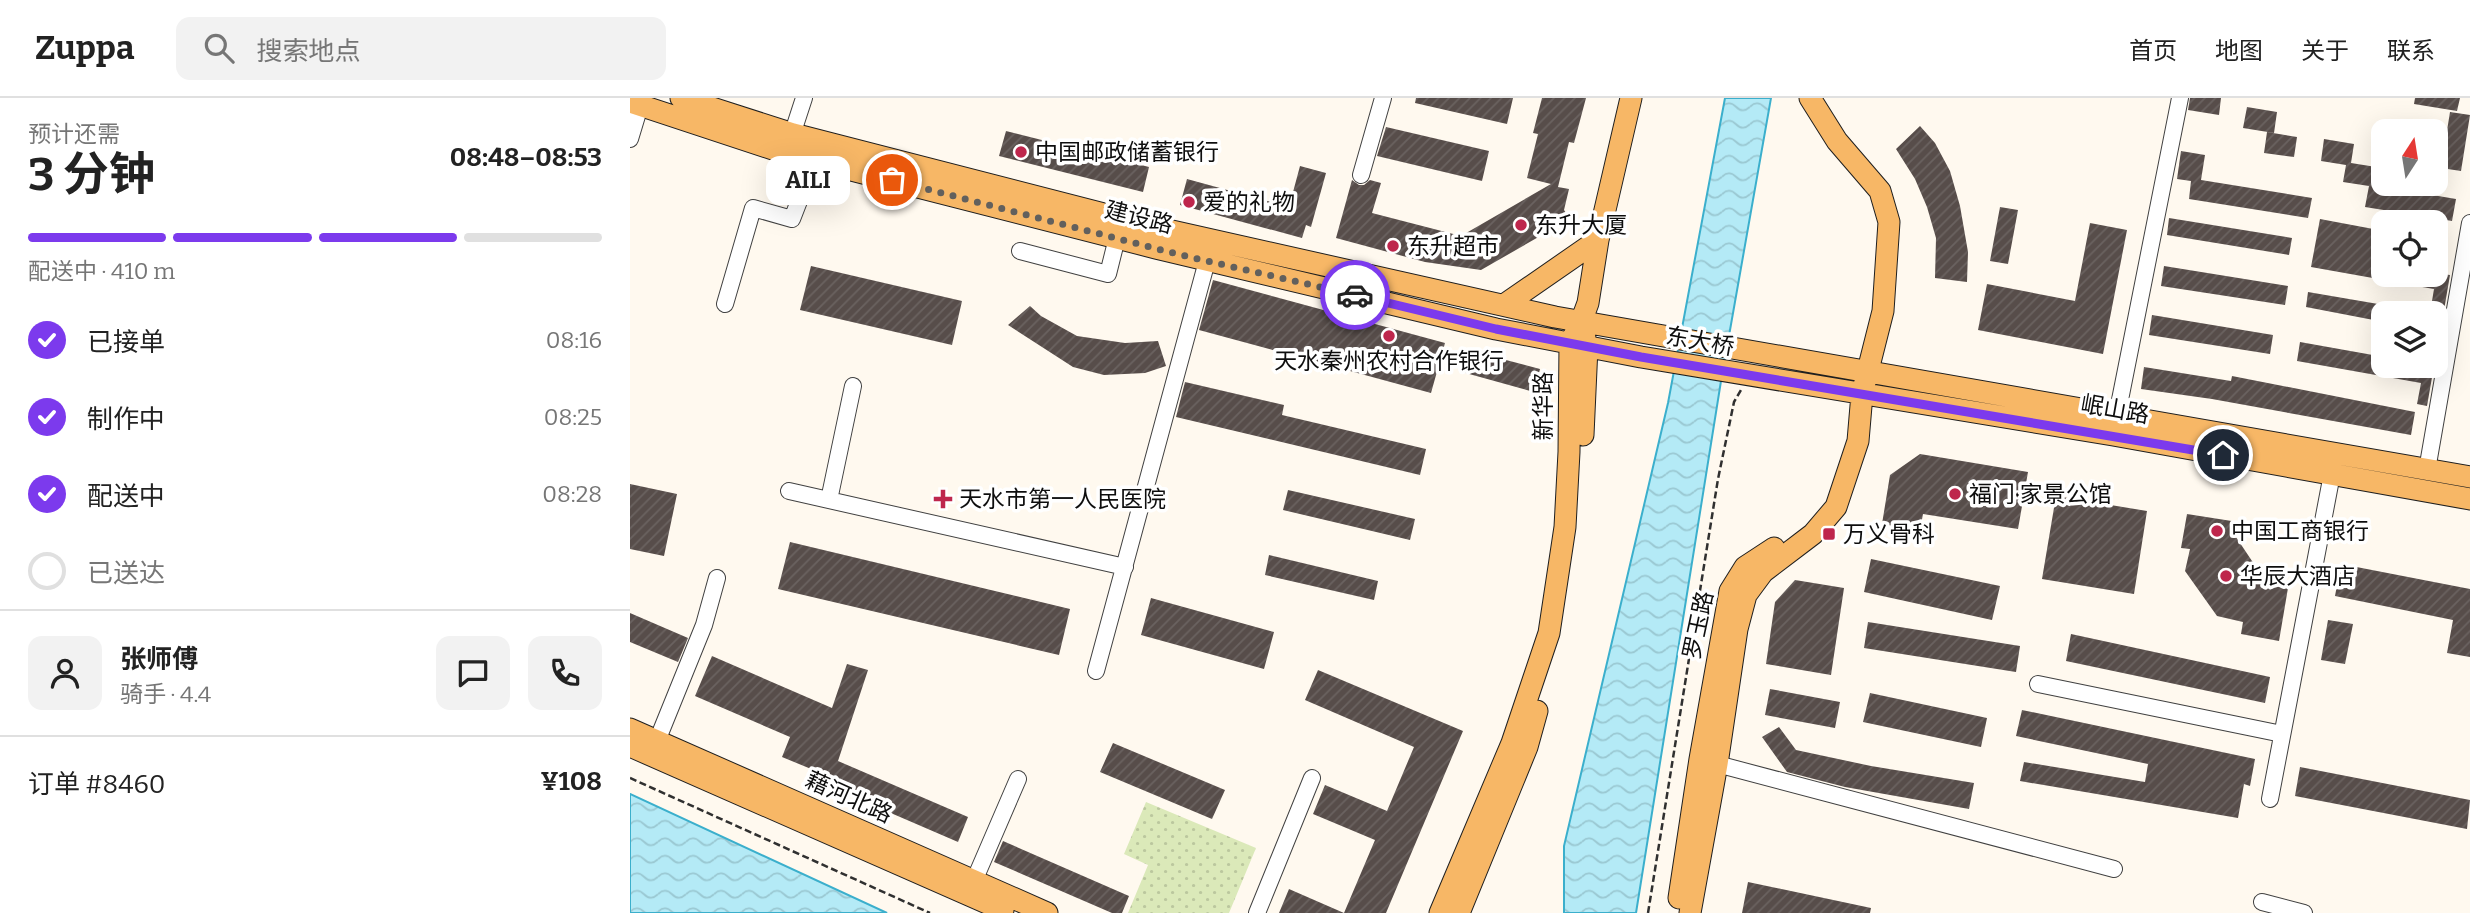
<!DOCTYPE html>
<html lang="zh">
<meta charset="utf-8">
<style>
:root{--surface:#fff;--page:#f2f2f2;--text:#222;--muted:#767676;--line:#e0e0e0;--accent:#7c3aed}
body{margin:0;font-family:Bitter,"Noto Sans SC",serif;background:var(--page);color:var(--text);height:100vh;display:flex;flex-direction:column;font-size:26px;white-space:nowrap}
*{box-sizing:border-box;margin:0}
p{font-size:23px;color:var(--muted)}
.icon{flex:none;width:38px;height:38px;fill:none;stroke:currentColor;stroke-width:2;stroke-linecap:round;stroke-linejoin:round}
.map{position:relative;flex:1;overflow:hidden}
.drawer{display:flex;flex-direction:column;background:var(--surface);width:630px}
.drawer>*{flex:none}
.needle{width:46px;rotate:12deg}
.buttons{position:absolute;left:1741px;top:21px;display:grid;gap:14px}
.buttons a{display:grid;place-items:center;width:77px;height:77px;border-radius:14px;background:var(--surface);box-shadow:0 7px 28px #0002;font-size:35px}
.pin{position:absolute;display:grid;place-items:center;width:60px;height:60px;color:#fff;margin:-30px;border:4px solid #fff;border-radius:50%;box-shadow:0 2px 7px #0007}
.courier{position:absolute;display:grid;place-items:center;width:70px;height:70px;margin:-35px;border:5px solid #7c3aed;border-radius:50%;background:#fff;color:#222;box-shadow:0 2px 9px #0007}
.bubble{position:absolute;height:49px;border-radius:14px;background:var(--surface);box-shadow:0 7px 28px #0002;font-size:23px;font-weight:700;line-height:49px;text-align:center}
.summary em{font-style:normal;font-weight:700}
.summary div{display:flex;flex-direction:column-reverse}
.summary{display:flex;align-items:center;justify-content:space-between;height:119px;padding:0 28px}
h1{font-size:46px;font-weight:700;line-height:52px}
.bar{display:grid;grid-template-columns:repeat(4,1fr);gap:10px 7px;align-content:center;height:84px;padding:0 28px}
.bar i{height:9px;border-radius:5px;background:var(--line)}
.bar .selected{background:var(--accent)}
.bar p{grid-column:span 4}
.line{display:flex;align-items:center;gap:18px;padding:0 28px;border-top:2px solid var(--line)}
.line div{flex:1}
.round{display:grid;place-items:center;flex:none;width:74px;height:74px;border-radius:14px;background:var(--page)}
ol{padding:0 28px;list-style:none}
li{display:flex;align-items:center;gap:21px;height:77px}
li p{margin-inline-start:auto}
li .icon{padding:7px;border-radius:50%;background:var(--accent);color:#fff;stroke-width:4}
li:last-child{color:var(--muted)}
li i{width:38px;height:38px;border:4px solid var(--line);border-radius:50%}
header{display:flex;align-items:center;gap:42px;box-sizing:border-box;height:98px;padding:0 35px;background:var(--surface);border-bottom:2px solid var(--line)}
header strong{font-size:33px}
nav{display:flex;gap:38px;margin-inline-start:auto;font-size:24px}
.search{width:490px;height:63px;background:var(--page);display:flex;align-items:center;gap:18px;box-sizing:border-box;padding:0 24px;border-radius:14px;color:var(--muted);font-size:26px}
main{display:flex;flex:1;min-height:0}
.map>svg:first-child{display:block}
.grass{fill:url(#grass-dots)}
.water{fill:url(#water-waves);stroke:#3bafcc;stroke-width:2}
.building{fill:url(#building-hatch)}
.lines{fill:none;stroke-linecap:round;stroke-linejoin:round}
.minor-casing{stroke:#414141;stroke-width:18}
.major-casing{stroke:#1f1f1f;stroke-width:23}
.path{stroke:#303030;stroke-width:2.5;stroke-dasharray:7 3.5;stroke-linecap:butt}
.minor{stroke:#fff;stroke-width:16}
.major{stroke:#f7b766;stroke-width:21}
.done{stroke:#62605d;stroke-width:7;stroke-dasharray:0 12.6}
.route{stroke:#7c3aed;stroke-width:9}
.poi-dot{fill:#be264c;stroke:#fff;stroke-width:2.5}
.labels{text-anchor:middle;stroke-width:7;stroke-linejoin:round;paint-order:stroke}
.poi-label{font-size:23px;fill:#0e0e0e;stroke:#fff;text-anchor:start}
.street-label{font-size:23px;fill:#0e0e0e;stroke:#fff}
</style>
<header>
<strong>Zuppa</strong>
<div class="search"><svg class="icon" aria-label="search" viewBox="0 0 24 24"><circle cx="10" cy="10" r="6"/><path d="M15 15l6 6"/></svg>搜索地点</div>
<nav><a>首页</a><a>地图</a><a>关于</a><a>联系</a></nav>
</header>
<main>
<section class="drawer">
<div class="summary"><div><h1>3 分钟</h1><p>预计还需</p></div><em>08:48–08:53</em></div>
<div class="bar"><i class="selected"></i><i class="selected"></i><i class="selected"></i><i></i><p>配送中 · 410 m</p></div>
<ol>
<li><svg class="icon" aria-label="check" viewBox="0 0 24 24"><path d="M5 12l5 5 9-10"/></svg>已接单<p>08:16</p></li>
<li><svg class="icon" aria-label="check" viewBox="0 0 24 24"><path d="M5 12l5 5 9-10"/></svg>制作中<p>08:25</p></li>
<li><svg class="icon" aria-label="check" viewBox="0 0 24 24"><path d="M5 12l5 5 9-10"/></svg>配送中<p>08:28</p></li>
<li><i></i>已送达</li>
</ol>
<div class="line" style="height:126px"><a class="round"><svg class="icon" aria-label="person" viewBox="0 0 24 24"><circle cx="12" cy="8" r="4"/><path d="M4 21q1-7 8-7t8 7"/></svg></a><div><b>张师傅</b><p>骑手 · 4.4</p></div><a class="round"><svg class="icon" aria-label="chat" viewBox="0 0 24 24"><path d="M4 5h16v11H9l-5 4z"/></svg></a><a class="round"><svg class="icon" aria-label="phone" viewBox="0 0 24 24"><path d="M5 4h4l2 5-3 2q2 4 5 5l2-3 5 2v4C11 20 4 13 5 4z"/></svg></a></div>
<div class="line" style="height:91px"><div>订单 #8460</div><b>¥108</b></div>
</section>
<div class="map">
<svg width="1840" height="815" viewBox="0 0 1840 815">
<defs>
<pattern id="grass-dots" width="8" height="8" patternUnits="userSpaceOnUse" patternTransform="scale(1.75)"><rect width="8" height="8" fill="#dbe9b9"/><path d="M2 2h.1M6 6h.1" fill="none" stroke="#bbc79e" stroke-width="1.8" stroke-linecap="round"/></pattern>
<pattern id="water-waves" width="16" height="10" patternUnits="userSpaceOnUse" patternTransform="scale(1.75)"><rect width="16" height="10" fill="#b4eaf6"/><path d="M0 5q4-4 8 0t8 0" fill="none" stroke="#9ac8d2"/></pattern>
<pattern id="building-hatch" width="6" height="6" patternUnits="userSpaceOnUse" patternTransform="scale(1.75)"><rect width="6" height="6" fill="#574d4a"/><path d="M-1 1l2-2M0 6l6-6M5 7l2-2" fill="none" stroke="#6a6260"/></pattern>
</defs>
<rect width="100%" height="100%" fill="#fff9ef"/>
<!-- grass -->
<path class="grass" d="M 516,704 L 626,750 L 599,815 L 498,815 L 518,767 L 494,756 Z"/>
<!-- water -->
<path class="water" d="M 1095,0 L 1141,0 L 1091,283 L 1006,815 L 934,815 L 934,748 L 1038,305 Z
M 0,696 L 257,815 L 0,815 Z"/>
<!-- building -->
<path class="building" d="M 786,0 L 883,0 L 877,26 L 785,5 Z
M 912,0 L 956,0 L 944,45 L 939,44 L 928,89 L 939,91 L 934,112 L 940,121 L 851,172 L 795,164 L 706,140 L 722,82 L 729,87 L 734,87 L 740,82 L 751,85 L 742,115 L 831,138 L 921,86 L 897,80 L 908,36 L 903,35 Z
M 1560,0 L 1591,0 L 1589,17 L 1558,12 Z
M 1785,0 L 1830,0 L 1827,13 L 1784,6 Z
M 1617,9 L 1647,14 L 1644,35 L 1613,30 Z
M 1820,14 L 1840,17 L 1831,73 L 1811,70 Z
M 1290,28 L 1305,45 L 1320,73 L 1330,108 L 1338,154 L 1337,184 L 1305,180 L 1306,140 L 1297,109 L 1285,81 L 1266,51 Z
M 756,29 L 859,53 L 852,83 L 747,58 Z
M 376,33 L 519,69 L 513,94 L 369,58 Z
M 1637,34 L 1667,39 L 1664,59 L 1634,55 Z
M 1694,41 L 1724,46 L 1721,65 L 1746,69 L 1743,87 L 1826,101 L 1822,123 L 1735,109 L 1739,88 L 1713,84 L 1716,67 L 1691,63 Z
M 1551,53 L 1575,57 L 1571,82 L 1682,100 L 1678,120 L 1559,101 L 1561,83 L 1547,81 Z
M 670,68 L 696,75 L 681,129 L 676,127 L 672,140 L 550,107 L 557,81 L 659,109 Z
M 1370,109 L 1388,112 L 1378,166 L 1360,163 Z
M 1539,120 L 1662,140 L 1659,157 L 1537,137 Z
M 1690,121 L 1754,133 L 1754,182 L 1681,169 Z
M 1460,125 L 1497,132 L 1473,256 L 1348,232 L 1357,186 L 1445,203 Z
M 181,168 L 332,203 L 322,247 L 170,212 Z
M 1534,168 L 1658,188 L 1655,207 L 1531,188 Z
M 1806,175 L 1820,177 L 1806,259 L 1806,215 L 1800,215 L 1804,191 L 1757,183 L 1757,177 L 1806,177 Z
M 583,182 L 815,245 L 801,295 L 569,232 Z
M 1678,194 L 1754,207 L 1754,224 L 1676,209 Z
M 400,208 L 411,218 L 447,238 L 495,245 L 528,243 L 536,268 L 515,275 L 474,277 L 443,269 L 378,227 Z
M 1522,217 L 1643,237 L 1640,256 L 1519,237 Z
M 1670,244 L 1754,259 L 1754,268 L 1804,268 L 1797,308 L 1787,306 L 1791,285 L 1667,263 Z
M 838,252 L 910,271 L 904,294 L 832,274 Z
M 1514,269 L 1601,283 L 1602,278 L 1785,314 L 1781,337 L 1582,301 L 1511,291 Z
M 555,284 L 654,307 L 652,317 L 796,351 L 790,377 L 546,319 Z
M 1290,356 L 1398,374 L 1388,431 L 1293,416 L 1290,432 L 1252,426 L 1260,377 Z
M 0,386 L 47,396 L 34,458 L 0,451 Z
M 658,392 L 785,421 L 780,442 L 653,412 Z
M 1426,398 L 1517,413 L 1504,496 L 1412,481 Z
M 1557,416 L 1608,424 L 1606,439 L 1638,487 L 1658,490 L 1649,543 L 1611,536 L 1613,524 L 1587,518 L 1555,473 L 1560,451 L 1551,450 Z
M 160,444 L 440,511 L 429,557 L 148,491 Z
M 639,457 L 748,483 L 744,502 L 635,477 Z
M 1241,461 L 1370,488 L 1362,522 L 1234,494 Z
M 1711,466 L 1840,491 L 1840,559 L 1817,555 L 1823,522 L 1705,498 Z
M 1165,482 L 1214,490 L 1201,577 L 1136,566 L 1145,504 Z
M 521,500 L 644,534 L 634,571 L 511,537 Z
M 0,515 L 58,540 L 48,564 L 0,544 Z
M 1698,522 L 1723,526 L 1715,566 L 1691,562 Z
M 1238,524 L 1390,548 L 1386,574 L 1234,550 Z
M 1441,536 L 1640,579 L 1635,605 L 1436,563 Z
M 82,558 L 202,610 L 217,566 L 238,572 L 208,663 L 338,719 L 328,744 L 182,681 L 186,673 L 152,659 L 160,639 L 65,598 Z
M 688,572 L 833,633 L 756,815 L 649,815 L 659,791 L 714,815 L 745,742 L 683,716 L 695,687 L 757,713 L 784,649 L 675,602 Z
M 1140,591 L 1210,604 L 1205,630 L 1135,617 Z
M 1240,595 L 1357,620 L 1351,649 L 1233,624 Z
M 1392,612 L 1625,661 L 1620,688 L 1614,686 L 1608,720 L 1390,683 L 1394,664 L 1515,684 L 1518,666 L 1386,638 Z
M 1149,629 L 1166,652 L 1241,668 L 1344,685 L 1339,711 L 1215,689 L 1157,674 L 1132,639 Z
M 483,645 L 595,692 L 582,721 L 470,674 Z
M 1670,669 L 1840,702 L 1837,731 L 1665,698 Z
M 373,743 L 499,798 L 492,815 L 482,815 L 364,764 Z
M 1118,784 L 1241,810 L 1240,815 L 1112,815 Z"/>
<g class="lines">
<!-- minor casing -->
<g class="minor-casing">
<path id="minor" d="M 0,41 L 10,8
M 159,46 L 174,0
M 731,77 L 753,0
M 390,153 L 478,176 L 487,140
M 95,206 L 123,110 L 162,121 L 185,62
M 1487,317 L 1550,0
M 1797,372 L 1840,125
M 159,393 L 495,469
M 199,402 L 223,288
M 466,573 L 577,163
M 1408,586 L 1652,636
M 27,643 L 74,527 L 87,480
M 1087,666 L 1484,771
M 1640,701 L 1702,376
M 344,783 L 388,681
M 1632,804 L 1674,815
M 627,815 L 682,680"/>
</g>
<!-- major casing -->
<g class="major-casing">
<path id="major" d="M 51,0 L 163,36 L 524,129 L 925,219 L 1840,379
M 0,4 L 155,55 L 526,150 L 866,231 L 1011,259 L 1483,337 L 1840,401
M 874,207 L 968,142
M 953,337 L 957,249 L 954,236
M 0,631 L 417,815
M 0,648 L 373,812
M 1049,800 L 1070,661 L 1100,493 L 1115,469 L 1144,450
M 810,815 L 882,645 L 919,535 L 935,429 L 939,354 L 940,245 L 951,224 L 958,205 L 968,142 L 1001,0
M 829,815 L 897,649 L 907,613
M 1060,815 L 1087,666 L 1107,531 L 1116,497 L 1133,474 L 1183,436 L 1206,409 L 1228,343 L 1232,296 L 1253,213 L 1259,124 L 1250,93 L 1207,43 L 1180,0"/>
</g>
<!-- path -->
<path class="path" d="M 0,680 L 300,815
M 1018,815 L 1088,381 L 1104,304 L 1111,292"/>
<!-- minor -->
<use href="#minor" class="minor"/>
<!-- major -->
<use href="#major" class="major"/>
</g>
<g class="lines">
<!-- done -->
<path class="done" d="M 262,82 L 551,157 L 725,197"/>
<!-- route -->
<path class="route" d="M 725,197 L 866,231 L 1011,259 L 1593,357"/>
</g>
<!-- markers -->
<g class="poi-dot">
<circle cx="391" cy="54" r="7"/>
<circle cx="559" cy="104" r="7"/>
<circle cx="891" cy="127" r="7"/>
<circle cx="763" cy="148" r="7"/>
<circle cx="759" cy="238" r="7"/>
<circle cx="1325" cy="396" r="7"/>
<path d="M309.5 390.5h7v7h7v7h-7v7h-7v-7h-7v-7h7z"/>
<circle cx="1587" cy="433" r="7"/>
<rect x="1192" y="429" width="14" height="14" rx="3.5"/>
<circle cx="1596" cy="478" r="7"/>
</g>
<g class="labels">
<!-- poi labels -->
<g class="poi-label">
<text x="405" y="62">中国邮政储蓄银行</text>
<text x="573" y="112">爱的礼物</text>
<text x="905" y="135">东升大厦</text>
<text x="777" y="156">东升超市</text>
<text x="759" y="271" text-anchor="middle">天水秦州农村合作银行</text>
<text x="1339" y="404">福门·家景公馆</text>
<text x="329" y="409">天水市第一人民医院</text>
<text x="1601" y="441">中国工商银行</text>
<text x="1213" y="444">万义骨科</text>
<text x="1610" y="486">华辰大酒店</text>
</g>
<!-- street labels -->
<g class="street-label">
<text transform="translate(509 119) rotate(14)" y="8">建设路</text>
<text transform="translate(1070 243) rotate(10)" y="8">东大桥</text>
<text transform="translate(913 308) rotate(-90)" y="8">新华路</text>
<text transform="translate(1485 311) rotate(10)" y="8">岷山路</text>
<text transform="translate(1068 527) rotate(-78)" y="8">罗玉路</text>
<text transform="translate(219 699) rotate(24)" y="8">藉河北路</text>
</g>
</g>
</svg>
<div class="buttons">
<a><svg class="needle" viewBox="-14 -14 28 28"><path d="M0-13l5 13h-10z" fill="#e53935"/><path d="M0 13l5-13h-10z" fill="#767676"/></svg></a>
<a><svg class="icon" aria-label="locate" viewBox="0 0 24 24"><circle cx="12" cy="12" r="6"/><path d="M12 2v4M12 18v4M2 12h4M18 12h4"/></svg></a>
<a><svg class="icon" aria-label="layers" viewBox="0 0 24 24"><path d="M12 4l9 5-9 5-9-5zM3 14l9 5 9-5"/></svg></a>
</div>
<div class="pin" style="left:262px;top:82px;background:#ea580c"><svg class="icon" aria-label="bag" viewBox="0 0 24 24"><path d="M5 8h14l-1 12H6zM9 8a3 3 0 0 1 6 0"/></svg></div>
<div class="pin" style="left:1593px;top:357px;background:#1f2937"><svg class="icon" aria-label="home" viewBox="0 0 24 24"><path d="M3 11l9-7 9 7M6 9v11h12V9"/></svg></div>
<div class="courier" style="left:725px;top:197px"><svg class="icon" aria-label="car" viewBox="0 0 24 24"><path d="M5 17H2v-5l4-1 3-4h7l3 4 3 1v5h-3M9 17h6M6 11h13"/><circle cx="7" cy="17" r="2"/><circle cx="17" cy="17" r="2"/></svg></div>
<div class="bubble" style="left:136px;top:58px;width:84px">AILI</div>
</div>
</main>
